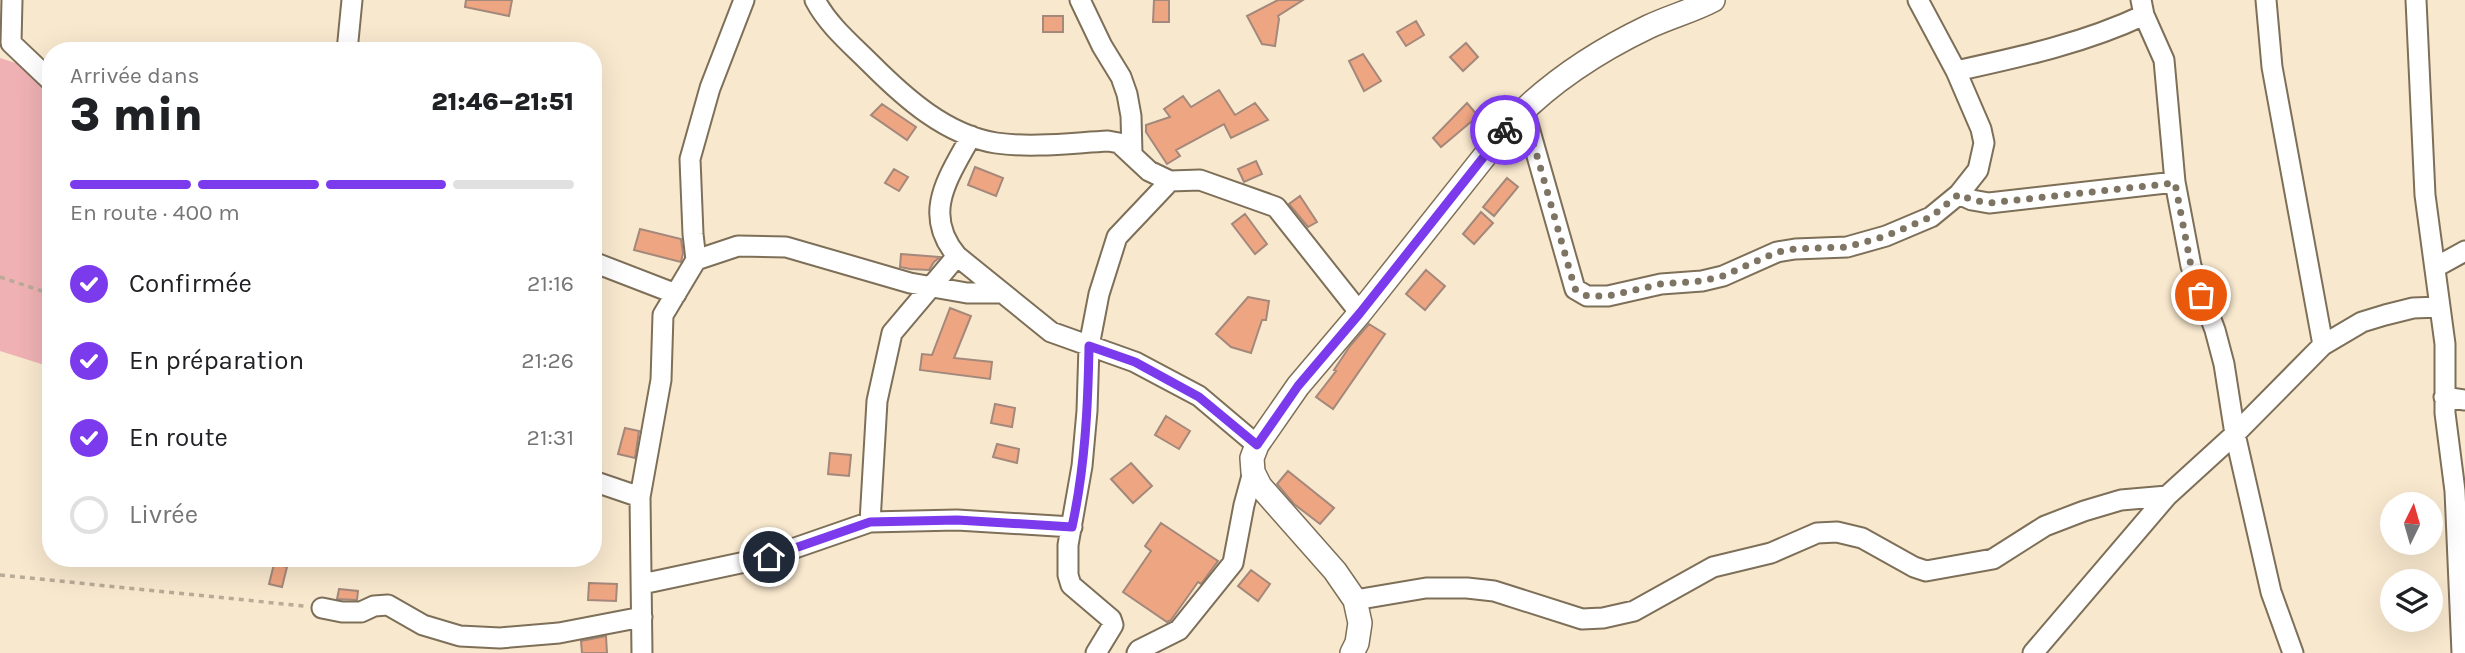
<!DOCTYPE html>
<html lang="fr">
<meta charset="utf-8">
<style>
:root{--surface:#fff;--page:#f6f6f6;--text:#202124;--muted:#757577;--line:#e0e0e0;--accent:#7c3aed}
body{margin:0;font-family:Karla,sans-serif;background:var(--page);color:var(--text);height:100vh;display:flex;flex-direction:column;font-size:26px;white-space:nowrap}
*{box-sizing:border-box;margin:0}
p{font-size:23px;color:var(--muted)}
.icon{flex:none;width:38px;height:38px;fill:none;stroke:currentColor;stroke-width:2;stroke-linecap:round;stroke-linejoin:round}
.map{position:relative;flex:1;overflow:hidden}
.drawer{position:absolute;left:42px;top:42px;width:560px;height:525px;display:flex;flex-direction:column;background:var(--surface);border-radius:28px;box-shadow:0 7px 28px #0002}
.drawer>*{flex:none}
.needle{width:46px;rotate:5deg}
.fabs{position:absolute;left:2380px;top:492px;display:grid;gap:14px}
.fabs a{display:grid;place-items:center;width:63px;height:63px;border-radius:50%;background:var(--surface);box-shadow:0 7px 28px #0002;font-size:35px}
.pin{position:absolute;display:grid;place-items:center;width:60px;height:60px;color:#fff;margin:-30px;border:4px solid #fff;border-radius:50%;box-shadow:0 2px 7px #0007}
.courier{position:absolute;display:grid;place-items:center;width:70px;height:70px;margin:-35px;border:5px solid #7c3aed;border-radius:50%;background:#fff;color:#222;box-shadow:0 2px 9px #0007}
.head em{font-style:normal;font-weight:800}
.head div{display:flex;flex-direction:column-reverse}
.head{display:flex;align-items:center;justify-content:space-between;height:119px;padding:0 28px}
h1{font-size:46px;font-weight:800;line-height:52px}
.bar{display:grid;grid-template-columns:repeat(4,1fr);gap:10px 7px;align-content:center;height:84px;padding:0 28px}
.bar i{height:9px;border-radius:5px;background:var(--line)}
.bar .on{background:var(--accent)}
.bar p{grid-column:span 4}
ol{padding:0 28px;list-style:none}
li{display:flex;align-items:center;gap:21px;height:77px}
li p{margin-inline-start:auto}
li .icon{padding:7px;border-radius:50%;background:var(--accent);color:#fff;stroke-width:4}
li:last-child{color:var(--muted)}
li i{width:38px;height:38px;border:4px solid var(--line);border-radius:50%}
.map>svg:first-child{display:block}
.green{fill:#efb1b4}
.building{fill:#eea582;stroke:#a3887b;stroke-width:2}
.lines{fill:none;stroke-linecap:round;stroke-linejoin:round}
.minor-casing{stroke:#7d6f58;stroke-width:23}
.major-casing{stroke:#7d6f58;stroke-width:26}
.path{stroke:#b8ab97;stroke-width:3.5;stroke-dasharray:5 5;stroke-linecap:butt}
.minor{stroke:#fff;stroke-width:19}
.major{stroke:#fff;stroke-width:23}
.done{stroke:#7d7464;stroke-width:7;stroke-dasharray:0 12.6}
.route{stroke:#7c3aed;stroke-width:9}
</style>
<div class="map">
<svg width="2465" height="653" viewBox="0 0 2465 653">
<rect width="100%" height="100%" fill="#f8e8ce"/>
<!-- green -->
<path class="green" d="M 0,58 L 51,74 L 51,367 L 0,351 Z"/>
<!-- building -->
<path class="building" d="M 466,0 L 512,0 L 509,16 L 465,7 Z
M 1154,0 L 1169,0 L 1169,22 L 1153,22 Z
M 1278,0 L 1303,0 L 1278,16 L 1279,19 L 1275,46 L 1262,44 L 1247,16 Z
M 1043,16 L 1063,16 L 1063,32 L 1043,32 Z
M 1416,21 L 1424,35 L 1406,46 L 1397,32 Z
M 1466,43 L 1478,57 L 1463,71 L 1450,57 Z
M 1363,54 L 1381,81 L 1364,91 L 1349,61 Z
M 1219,90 L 1235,115 L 1255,103 L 1268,120 L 1231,138 L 1224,124 L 1176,150 L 1180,156 L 1167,164 L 1146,132 L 1146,125 L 1170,117 L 1164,109 L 1183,96 L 1191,107 Z
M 1467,103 L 1478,116 L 1441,147 L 1433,138 Z
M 882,104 L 916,127 L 907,140 L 871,115 Z
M 1256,161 L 1262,174 L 1244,182 L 1238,169 Z
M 975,167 L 1003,178 L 996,196 L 968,185 Z
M 894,169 L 908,177 L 899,191 L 885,183 Z
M 1507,178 L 1518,187 L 1494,216 L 1483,207 Z
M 1300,196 L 1317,222 L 1308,227 L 1289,204 Z
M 1481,212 L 1493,223 L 1474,244 L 1463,234 Z
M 1245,214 L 1267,244 L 1255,254 L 1232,224 Z
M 640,229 L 681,239 L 683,253 L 681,262 L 634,250 Z
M 901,254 L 940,257 L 934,262 L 929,270 L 910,269 L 900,267 Z
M 1426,270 L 1445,286 L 1425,310 L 1406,294 Z
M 1248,297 L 1269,301 L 1266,320 L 1262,320 L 1251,353 L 1231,347 L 1216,334 Z
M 950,308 L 971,316 L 954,358 L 992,362 L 990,379 L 920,370 L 922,354 L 932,355 Z
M 1369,324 L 1385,334 L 1333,409 L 1316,397 L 1336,371 L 1334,370 L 1350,346 Z
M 995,404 L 1015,408 L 1012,427 L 991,423 Z
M 1166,416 L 1190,431 L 1179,449 L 1155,435 Z
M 625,428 L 639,431 L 635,458 L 618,454 Z
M 997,444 L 1019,449 L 1017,463 L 993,457 Z
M 830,453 L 851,455 L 849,476 L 828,474 Z
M 1131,463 L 1152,486 L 1133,503 L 1111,479 Z
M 1288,471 L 1334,508 L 1320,524 L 1294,504 L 1277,484 Z
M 1161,523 L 1218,561 L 1201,584 L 1198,582 L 1171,620 L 1167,622 L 1123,592 L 1151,551 L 1145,546 Z
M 274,564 L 287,567 L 282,587 L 269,584 Z
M 1251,570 L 1270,584 L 1258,601 L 1238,586 Z
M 589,583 L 617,584 L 616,601 L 588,600 Z
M 339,589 L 358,591 L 357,600 L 337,599 Z
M 606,636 L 607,653 L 582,653 L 581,641 Z"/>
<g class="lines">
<!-- minor casing -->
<g class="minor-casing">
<path id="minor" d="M 12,0 L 11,43 L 51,81
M 815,0 C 828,25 851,44 871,64 C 905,98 946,135 996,143 C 1032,148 1071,143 1108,141 L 1119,143 L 1149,171 L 1170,181 L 1200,180 L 1276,207 L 1360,313
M 1080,0 L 1102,46 L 1121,77 L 1127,94 L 1131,116 L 1132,153
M 2141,0 L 2144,15 L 2164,60 L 2175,182 L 2191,266 L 2215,330 L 2224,364 L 2235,434 L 2271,592 L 2293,653
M 2266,0 L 2272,67 L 2323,345
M 2416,0 L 2425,195 L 2445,344 L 2445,413 L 2455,491 L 2462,653
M 347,51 L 352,0
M 1956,71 C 2020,57 2085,43 2144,15
M 1524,110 L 1575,289 L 1587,296 L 1608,296 L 1661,284 L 1702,281 L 1723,276 L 1777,252 L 1795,249 L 1847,247 L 1886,236 L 1931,217 L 1959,194 L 1978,170 L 1984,143 L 1981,129 L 1956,71 L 1918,0
M 971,136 C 949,177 921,213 957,256 L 1051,332 L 1135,362 L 1199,396 L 1257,445
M 1959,194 L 1972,200 L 1989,203 L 2175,182
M 696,260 L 693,234 L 690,159 L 710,88 L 744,0
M 593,262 L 676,294
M 2436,267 L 2465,251
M 2444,397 L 2465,400
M 593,481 L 640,497
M 870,522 L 877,401 L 892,333 L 957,256
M 642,584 L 769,557 L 870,522 L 957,520 L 1072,527
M 1355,600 L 1426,588 L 1467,588 L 1494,591 L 1582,619 L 1603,618 L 1634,611 L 1713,567 L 1771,553 L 1817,533 L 1837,532 L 1862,538 L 1914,567 L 1926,571 L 1993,559 L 2045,526 L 2084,511 L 2121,500 L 2167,496
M 322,608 L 342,612 L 361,612 L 374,606 L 388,605 L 423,625 L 460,636 L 500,638 L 559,633 L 642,617
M 642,653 L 640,497 L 661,380 L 663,315 L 696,260 L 738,246 L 786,247 L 910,283 L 967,293 L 1002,293
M 1096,653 L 1113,625 L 1111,619 L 1071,585 L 1068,575 L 1068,545 L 1082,466 L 1087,411 L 1089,346 L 1099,294 L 1117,237 L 1170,181
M 1137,653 L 1139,650 L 1179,630 L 1233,563 L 1244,505 L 1253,472
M 2033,653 L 2167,496 L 2235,434 L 2323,345 L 2362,322 L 2385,315 L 2413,308 L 2439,307"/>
</g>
<!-- major casing -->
<g class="major-casing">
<path id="major" d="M 1352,653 L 1357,643 L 1360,623 L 1355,600 L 1335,571 L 1260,486 L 1253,472 L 1252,458 L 1257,445 L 1298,386 L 1360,313 L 1511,123 C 1549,83 1598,51 1648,27 C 1669,17 1692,11 1713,0"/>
</g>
<!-- path -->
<path class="path" d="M 0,277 L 51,294
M 0,575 L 304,606"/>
<!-- minor -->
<use href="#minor" class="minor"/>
<!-- major -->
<use href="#major" class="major"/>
</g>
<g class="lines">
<!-- done -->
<path class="done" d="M 1505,130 L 1524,110 L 1575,289 L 1587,296 L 1608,296 L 1661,284 L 1702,281 L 1723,276 L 1777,252 L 1795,249 L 1847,247 L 1886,236 L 1931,217 L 1959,194 L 1972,200 L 1989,203 L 2175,183 L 2191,266 L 2201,295"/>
<!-- route -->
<path class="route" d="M 769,557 L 870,522 L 957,520 L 1072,527 C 1085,467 1088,407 1089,346 L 1135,362 L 1199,397 L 1257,445 L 1298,386 L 1360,313 L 1505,130"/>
</g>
</svg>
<div class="fabs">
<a><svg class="needle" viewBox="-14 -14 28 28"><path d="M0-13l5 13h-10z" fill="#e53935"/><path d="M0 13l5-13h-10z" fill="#757577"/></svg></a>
<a><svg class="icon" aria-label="layers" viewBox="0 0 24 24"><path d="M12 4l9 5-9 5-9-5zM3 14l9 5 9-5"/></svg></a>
</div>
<div class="pin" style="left:2201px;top:295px;background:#ea580c"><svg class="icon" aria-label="bag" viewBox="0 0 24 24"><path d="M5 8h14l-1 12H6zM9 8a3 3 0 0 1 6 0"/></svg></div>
<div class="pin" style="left:769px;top:557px;background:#1f2937"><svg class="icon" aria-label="home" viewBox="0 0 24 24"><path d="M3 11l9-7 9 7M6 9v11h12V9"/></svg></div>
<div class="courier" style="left:1505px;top:130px"><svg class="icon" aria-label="bike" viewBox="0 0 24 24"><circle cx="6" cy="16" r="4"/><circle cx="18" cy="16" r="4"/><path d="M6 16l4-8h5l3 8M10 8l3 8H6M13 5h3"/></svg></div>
<section class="drawer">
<div class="head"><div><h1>3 min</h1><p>Arrivée dans</p></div><em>21:46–21:51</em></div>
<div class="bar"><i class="on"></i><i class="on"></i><i class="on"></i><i></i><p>En route · 400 m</p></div>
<ol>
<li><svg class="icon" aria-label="check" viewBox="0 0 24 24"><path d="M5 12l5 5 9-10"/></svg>Confirmée<p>21:16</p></li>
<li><svg class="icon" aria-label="check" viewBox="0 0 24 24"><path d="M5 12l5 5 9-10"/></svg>En préparation<p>21:26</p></li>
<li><svg class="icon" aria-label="check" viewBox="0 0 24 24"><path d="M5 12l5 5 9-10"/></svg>En route<p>21:31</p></li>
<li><i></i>Livrée</li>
</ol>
</section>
</div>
